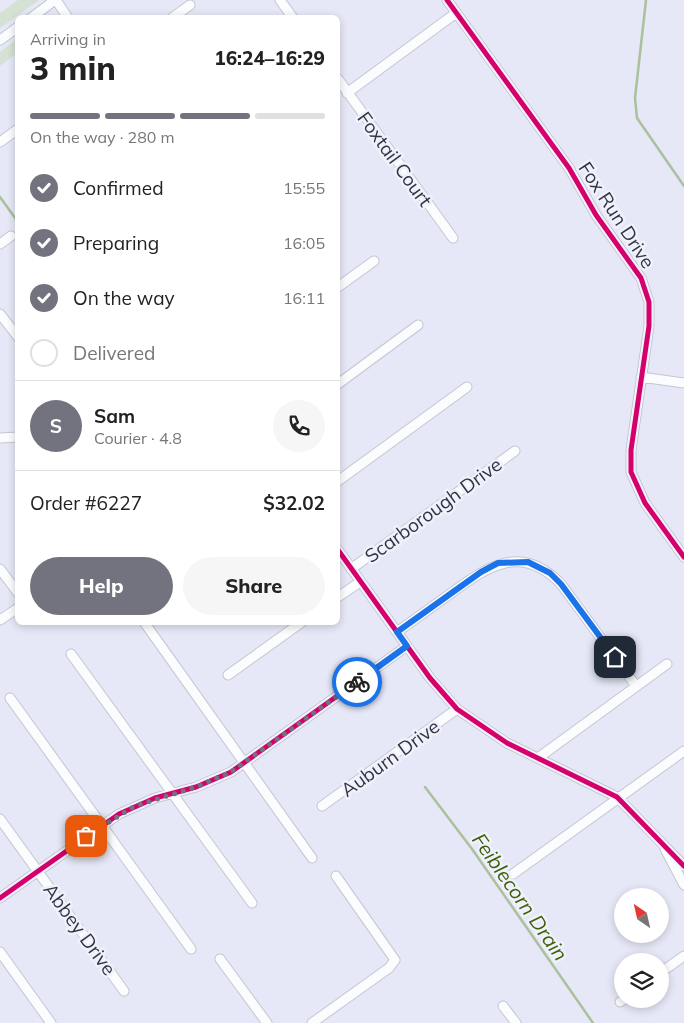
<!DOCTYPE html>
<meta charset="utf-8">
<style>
:root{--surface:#fff;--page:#f6f6f6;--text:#222;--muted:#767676;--line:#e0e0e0;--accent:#72737f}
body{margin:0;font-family:Mulish,sans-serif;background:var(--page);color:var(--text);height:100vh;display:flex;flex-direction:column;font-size:19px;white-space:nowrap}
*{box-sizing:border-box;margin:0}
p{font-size:16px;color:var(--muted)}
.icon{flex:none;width:28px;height:28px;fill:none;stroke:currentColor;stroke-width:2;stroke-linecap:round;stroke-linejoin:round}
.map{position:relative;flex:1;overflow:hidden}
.panel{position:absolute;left:15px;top:15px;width:325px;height:610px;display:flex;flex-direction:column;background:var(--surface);border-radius:8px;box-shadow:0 2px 8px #0003}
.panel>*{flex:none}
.needle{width:32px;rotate:326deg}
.fabs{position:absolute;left:614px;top:888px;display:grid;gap:10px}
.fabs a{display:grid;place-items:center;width:55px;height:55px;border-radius:50%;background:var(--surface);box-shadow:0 2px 8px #0003;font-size:25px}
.pin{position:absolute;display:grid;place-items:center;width:42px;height:42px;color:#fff;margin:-21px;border-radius:10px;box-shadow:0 2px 8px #0006}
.courier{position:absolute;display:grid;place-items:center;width:50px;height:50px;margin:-25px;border:4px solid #1a73e8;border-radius:50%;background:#fff;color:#222;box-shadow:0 1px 6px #0007}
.head em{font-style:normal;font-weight:800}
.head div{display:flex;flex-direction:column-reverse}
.head{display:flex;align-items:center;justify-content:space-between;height:85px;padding:0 15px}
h1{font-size:32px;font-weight:800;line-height:38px}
.bar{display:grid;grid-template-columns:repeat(4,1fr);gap:8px 5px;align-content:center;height:60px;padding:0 15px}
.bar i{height:6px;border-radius:4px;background:var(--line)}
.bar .selected{background:var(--accent)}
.bar p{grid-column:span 4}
.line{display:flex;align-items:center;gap:12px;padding:0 15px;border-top:1px solid var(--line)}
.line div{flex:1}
.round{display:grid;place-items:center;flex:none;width:52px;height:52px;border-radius:26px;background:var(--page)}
ol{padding:0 15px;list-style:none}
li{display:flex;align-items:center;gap:15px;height:55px}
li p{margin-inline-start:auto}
li .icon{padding:5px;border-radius:50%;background:var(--accent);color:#fff;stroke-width:4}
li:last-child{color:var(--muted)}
li i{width:28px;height:28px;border:2px solid var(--line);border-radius:50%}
.button{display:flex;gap:10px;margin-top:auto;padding:10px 15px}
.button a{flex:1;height:58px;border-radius:30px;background:var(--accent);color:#fff;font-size:20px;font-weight:800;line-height:58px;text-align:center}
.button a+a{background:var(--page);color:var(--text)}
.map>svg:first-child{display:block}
.grass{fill:#d5e1d2}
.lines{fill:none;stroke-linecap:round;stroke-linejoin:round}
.stream{stroke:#abc09c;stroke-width:2.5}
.minor-casing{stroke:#c4c6d1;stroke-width:11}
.minor{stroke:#fbfcfe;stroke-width:9}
.cycleway-casing{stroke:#eff1fc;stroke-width:8}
.cycleway{stroke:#d6006c;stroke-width:5}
.done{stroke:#72737f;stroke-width:5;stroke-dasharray:0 9}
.route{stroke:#1a73e8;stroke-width:6}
.labels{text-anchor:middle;stroke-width:5;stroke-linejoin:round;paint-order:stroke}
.street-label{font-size:19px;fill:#33343f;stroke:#eff1fc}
.water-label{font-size:20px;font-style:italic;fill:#3e6006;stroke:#eff1fc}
</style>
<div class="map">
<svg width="684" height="1023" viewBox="0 0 684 1023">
<rect width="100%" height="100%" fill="#e6e8f7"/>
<!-- grass -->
<path class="grass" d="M 18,0 L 39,0 L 0,28 L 0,13 Z
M 17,39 L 17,53 L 0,66 L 0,52 Z"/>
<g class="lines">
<!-- stream -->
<path class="stream" d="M 646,0 L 635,98 L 637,118 L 684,186
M 0,197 L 18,222
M 425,787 L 472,849 L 593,1023"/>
<!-- minor casing -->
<g class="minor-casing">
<path id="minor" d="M 56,0 L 68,18
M 280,0 L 293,18
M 447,0 L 569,168 L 596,215 L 641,278 L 649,302 L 649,326 L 631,450 L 631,472 L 645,503 L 684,557
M 31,18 L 55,0
M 172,18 L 190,5
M 0,40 L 18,27
M 338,79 L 453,238
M 347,93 L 456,13
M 0,142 L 18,129
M 0,244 L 11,236
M 338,287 L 374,261
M 0,314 L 18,337
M 641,377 L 684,383
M 338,384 L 418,325
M 0,438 L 18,437
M 338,481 L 467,387
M 338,550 L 430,678 L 457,709 L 507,743 L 617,797 L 684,866
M 0,569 L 18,593
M 351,569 L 515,451
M 338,597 L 360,582
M 0,620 L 18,608
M 144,622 L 312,858
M 397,632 C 415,619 432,607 450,594 C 488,566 521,543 561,584 L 636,686
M 71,654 L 252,903
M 228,675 L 302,622
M 10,698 L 191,949
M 538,758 L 667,664
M 322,806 L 457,709
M 0,819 L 124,991
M 665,849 L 684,885
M 513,874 L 684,751
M 0,898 L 119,814 L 155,798 L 196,787 L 231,772 L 407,646
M 0,952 L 51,1023
M 220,959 L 267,1023
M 660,973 L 684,956
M 620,1002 L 625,999
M 503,1006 L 516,1023
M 312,1023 L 389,968 L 395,960 L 336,876"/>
</g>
<!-- minor -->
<use href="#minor" class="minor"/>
<!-- cycleway casing -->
<g class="cycleway-casing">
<path id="cycleway" d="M 447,0 L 569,168 L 596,215 L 641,278 L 649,302 L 649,326 L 631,450 L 631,472 L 645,503 L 684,557
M 338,550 L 430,678 L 457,709 L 507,743 L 617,797 L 684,866
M 0,898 L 119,814 L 155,798 L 196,787 L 231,772 L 407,646"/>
</g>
<!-- cycleway -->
<use href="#cycleway" class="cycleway"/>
</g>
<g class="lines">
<!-- done -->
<path class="done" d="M 86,836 L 135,806 L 196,787 L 231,772 L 357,682"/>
<!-- route -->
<path class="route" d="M 357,682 L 407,646 L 397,632 L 481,572 L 498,563 L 528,562 L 550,573 L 561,584 L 615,657"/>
</g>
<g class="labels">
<!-- street labels -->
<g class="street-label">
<text transform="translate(395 159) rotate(54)" y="7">Foxtail Court</text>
<text transform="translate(617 215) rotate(57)" y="7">Fox Run Drive</text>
<text transform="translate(433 510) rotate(-36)" y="7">Scarborough Drive</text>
<text transform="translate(390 758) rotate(-36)" y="7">Auburn Drive</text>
<text transform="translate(80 929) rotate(54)" y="7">Abbey Drive</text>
</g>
<!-- water labels -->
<g class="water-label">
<text transform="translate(520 897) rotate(55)" y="7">Feiblecorn Drain</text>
</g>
</g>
</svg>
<div class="fabs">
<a><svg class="needle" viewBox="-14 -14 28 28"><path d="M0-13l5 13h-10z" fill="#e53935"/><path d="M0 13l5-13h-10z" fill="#767676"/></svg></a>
<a><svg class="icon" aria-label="layers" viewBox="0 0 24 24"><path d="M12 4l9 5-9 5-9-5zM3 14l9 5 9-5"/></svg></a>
</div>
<div class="pin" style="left:86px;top:836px;background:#ea580c"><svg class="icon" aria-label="bag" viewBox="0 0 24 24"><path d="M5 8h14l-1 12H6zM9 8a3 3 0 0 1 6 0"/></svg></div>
<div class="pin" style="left:615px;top:657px;background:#1f2937"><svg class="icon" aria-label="home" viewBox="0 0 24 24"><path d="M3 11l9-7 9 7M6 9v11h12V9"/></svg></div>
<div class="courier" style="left:357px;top:682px"><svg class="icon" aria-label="bike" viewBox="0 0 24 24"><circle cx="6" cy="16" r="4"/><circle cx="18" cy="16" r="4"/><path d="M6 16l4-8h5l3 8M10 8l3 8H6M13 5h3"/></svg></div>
<section class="panel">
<div class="head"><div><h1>3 min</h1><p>Arriving in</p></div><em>16:24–16:29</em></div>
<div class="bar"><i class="selected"></i><i class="selected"></i><i class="selected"></i><i></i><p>On the way · 280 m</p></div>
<ol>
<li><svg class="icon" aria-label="check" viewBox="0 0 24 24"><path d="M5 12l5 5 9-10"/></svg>Confirmed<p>15:55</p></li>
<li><svg class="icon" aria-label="check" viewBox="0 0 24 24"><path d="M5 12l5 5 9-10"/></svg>Preparing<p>16:05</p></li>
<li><svg class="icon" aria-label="check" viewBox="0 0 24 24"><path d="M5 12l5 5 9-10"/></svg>On the way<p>16:11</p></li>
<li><i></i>Delivered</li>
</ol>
<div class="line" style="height:90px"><b class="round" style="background:var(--accent);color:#fff">S</b><div><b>Sam</b><p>Courier · 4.8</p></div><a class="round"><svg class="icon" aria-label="phone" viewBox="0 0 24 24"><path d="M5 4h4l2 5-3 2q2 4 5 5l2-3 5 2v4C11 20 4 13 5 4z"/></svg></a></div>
<div class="line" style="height:65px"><div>Order #6227</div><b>$32.02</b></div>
<div class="button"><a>Help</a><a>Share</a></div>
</section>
</div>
